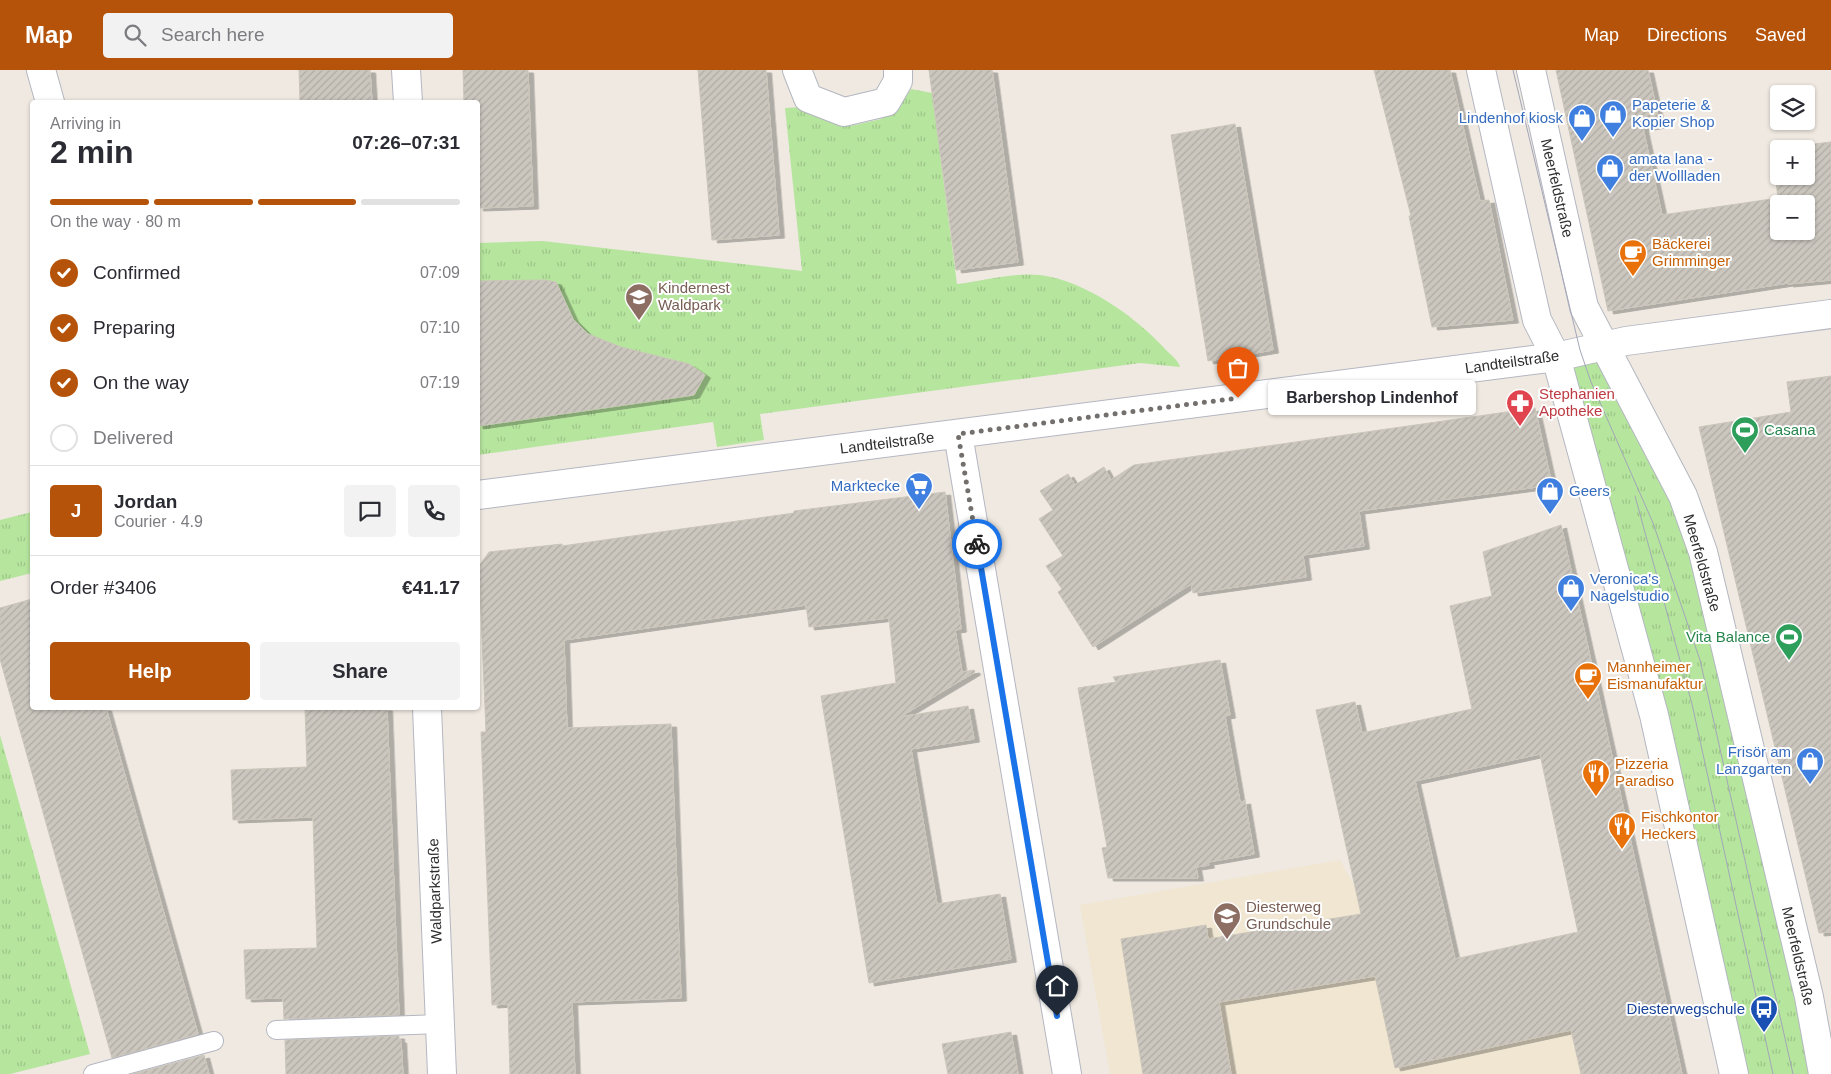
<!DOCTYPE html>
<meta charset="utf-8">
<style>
:root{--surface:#fff;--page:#f2f2f3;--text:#2b2b33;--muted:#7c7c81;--line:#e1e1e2;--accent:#b45309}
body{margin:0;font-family:Arial,sans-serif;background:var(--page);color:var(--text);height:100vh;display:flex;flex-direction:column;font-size:19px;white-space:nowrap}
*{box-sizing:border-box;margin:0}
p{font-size:16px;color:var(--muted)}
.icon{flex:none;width:28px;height:28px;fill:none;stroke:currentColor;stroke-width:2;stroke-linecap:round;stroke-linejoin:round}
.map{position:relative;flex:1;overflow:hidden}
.sheet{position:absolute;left:30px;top:30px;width:450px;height:610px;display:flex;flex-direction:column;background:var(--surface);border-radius:5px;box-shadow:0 1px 4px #0004}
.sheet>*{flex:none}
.tools{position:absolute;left:1770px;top:15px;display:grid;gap:10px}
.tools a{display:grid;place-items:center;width:45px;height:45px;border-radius:5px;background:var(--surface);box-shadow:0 1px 4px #0004;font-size:25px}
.pin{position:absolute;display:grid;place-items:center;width:42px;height:42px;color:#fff;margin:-51px -21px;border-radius:50% 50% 50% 0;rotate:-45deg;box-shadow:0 0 5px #0007}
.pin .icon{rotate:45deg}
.courier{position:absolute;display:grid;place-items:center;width:50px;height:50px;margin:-25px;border:4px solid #1a73e8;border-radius:50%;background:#fff;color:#222;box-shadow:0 1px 6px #0007}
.bubble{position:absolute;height:35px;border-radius:5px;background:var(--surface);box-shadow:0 1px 4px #0004;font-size:16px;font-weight:600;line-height:35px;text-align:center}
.head em{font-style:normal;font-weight:600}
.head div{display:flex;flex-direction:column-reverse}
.head{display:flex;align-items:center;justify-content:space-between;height:85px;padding:0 20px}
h1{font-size:32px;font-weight:600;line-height:38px}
.bar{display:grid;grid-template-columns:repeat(4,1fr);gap:8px 5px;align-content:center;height:60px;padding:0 20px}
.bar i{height:6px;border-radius:4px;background:var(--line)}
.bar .selected{background:var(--accent)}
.bar p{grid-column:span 4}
.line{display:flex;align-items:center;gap:12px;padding:0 20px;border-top:1px solid var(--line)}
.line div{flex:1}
.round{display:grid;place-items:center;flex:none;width:52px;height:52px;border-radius:5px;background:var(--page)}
ol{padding:0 20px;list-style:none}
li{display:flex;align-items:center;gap:15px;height:55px}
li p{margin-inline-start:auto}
li .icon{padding:5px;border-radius:50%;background:var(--accent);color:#fff;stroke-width:4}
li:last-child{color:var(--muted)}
li i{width:28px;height:28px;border:2px solid var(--line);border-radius:50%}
.button{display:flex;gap:10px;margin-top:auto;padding:10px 20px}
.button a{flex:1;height:58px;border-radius:5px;background:var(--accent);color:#fff;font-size:20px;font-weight:600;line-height:58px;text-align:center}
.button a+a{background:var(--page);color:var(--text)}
header{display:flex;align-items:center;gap:30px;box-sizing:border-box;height:70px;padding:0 25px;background:var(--accent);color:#fff}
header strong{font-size:24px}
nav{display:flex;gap:28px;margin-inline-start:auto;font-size:18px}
.search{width:350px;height:45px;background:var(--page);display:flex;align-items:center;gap:12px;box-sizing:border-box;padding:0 18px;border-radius:5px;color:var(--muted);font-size:19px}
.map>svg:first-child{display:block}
.education{fill:#f0e6d1}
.grass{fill:url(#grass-tufts)}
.building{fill:url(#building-hatch);stroke:#cbc5ba;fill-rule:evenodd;filter:url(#shadow)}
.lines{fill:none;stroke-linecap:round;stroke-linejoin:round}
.service-casing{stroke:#b4b7c1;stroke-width:20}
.minor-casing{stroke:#b4b7c1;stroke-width:30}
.service{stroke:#fff;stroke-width:18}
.minor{stroke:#fff;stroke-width:28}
.tram{stroke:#a3a6b8;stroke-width:1}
.done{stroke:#726f6d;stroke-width:5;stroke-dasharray:0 9}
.route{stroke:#1a73e8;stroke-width:6}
.labels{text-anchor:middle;stroke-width:4;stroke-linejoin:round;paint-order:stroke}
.shop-label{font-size:15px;fill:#366cbe;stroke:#fff;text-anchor:start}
.street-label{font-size:15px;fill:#2e2e2e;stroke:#fff}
.food-label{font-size:15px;fill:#c56008;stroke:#fff;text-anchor:start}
.education-label{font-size:15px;fill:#785e54;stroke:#fff;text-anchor:start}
.health-label{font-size:15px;fill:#be3a42;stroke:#fff;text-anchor:start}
.leisure-label{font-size:15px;fill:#27864d;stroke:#fff;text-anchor:start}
.transit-label{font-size:15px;fill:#164399;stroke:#fff;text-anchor:end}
</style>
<header>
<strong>Map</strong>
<div class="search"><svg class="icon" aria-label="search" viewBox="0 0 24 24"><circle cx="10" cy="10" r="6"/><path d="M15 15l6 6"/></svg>Search here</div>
<nav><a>Map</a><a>Directions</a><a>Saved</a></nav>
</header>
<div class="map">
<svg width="1831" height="1004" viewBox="0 0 1831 1004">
<defs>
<pattern id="grass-tufts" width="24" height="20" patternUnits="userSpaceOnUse" patternTransform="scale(1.25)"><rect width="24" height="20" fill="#b6e59e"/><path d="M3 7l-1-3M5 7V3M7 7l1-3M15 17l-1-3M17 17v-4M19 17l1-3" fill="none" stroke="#9dc588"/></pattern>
<pattern id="building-hatch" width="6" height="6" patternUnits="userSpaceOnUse" patternTransform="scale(1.25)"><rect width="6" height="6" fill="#cbc7bf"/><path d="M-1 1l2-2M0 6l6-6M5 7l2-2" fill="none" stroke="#afaba4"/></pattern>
<filter id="shadow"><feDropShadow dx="5.5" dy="3" stdDeviation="0" flood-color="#0004"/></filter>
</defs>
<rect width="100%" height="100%" fill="#efe9e1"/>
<!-- education -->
<path class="education" d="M 1340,790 L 1356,819 L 1395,997 L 1571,960 L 1681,1004 L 1110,1004 L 1080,835 Z"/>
<!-- grass -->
<path class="grass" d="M 911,19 L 932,23 L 957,214 C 981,211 1016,202 1040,205 C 1086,211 1136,247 1166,280 C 1171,285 1178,290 1180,297 L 1140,293 L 760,344 L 764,370 L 717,377 L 713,352 L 478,385 L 478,173 L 543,171 L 802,201 L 785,38 L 802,37 L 850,56 L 881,49 L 900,36 Z
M 1604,275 L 1683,426 L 1822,1004 L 1734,1004 L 1556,287 Z
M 32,442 L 32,503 L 0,511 L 0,450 Z
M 0,665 L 90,984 L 10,1004 L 0,1004 Z"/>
<!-- building -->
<path class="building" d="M 299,0 L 370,0 L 372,32 L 300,32 Z
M 463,0 L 528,0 L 533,136 L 478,138 L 478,32 L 464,32 Z
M 698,0 L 766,0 L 779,165 L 712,170 Z
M 929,0 L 992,0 L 1018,192 L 956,200 Z
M 1374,0 L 1450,0 L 1480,131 L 1489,130 L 1513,250 L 1432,257 L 1409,146 L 1411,146 Z
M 1556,0 L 1648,0 L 1660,55 L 1643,58 L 1662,145 L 1778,128 L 1772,79 L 1831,72 L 1831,210 L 1788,214 L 1788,213 L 1608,241 ZM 1779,79 L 1806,79 L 1806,106 L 1779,106 ZM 1779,134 L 1806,134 L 1806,161 L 1779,161 Z
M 1235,54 L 1273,280 L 1208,291 L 1171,65 Z
M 545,210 L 556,212 L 573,249 L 588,264 L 621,277 L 689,294 L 705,305 L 694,325 L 478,356 L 478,211 Z
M 1831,306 L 1831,862 L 1819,863 L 1699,357 L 1791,342 L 1787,312 Z
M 1535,338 L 1552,415 L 1359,441 L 1364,476 L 1303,485 L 1306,507 L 1193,523 L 1191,514 L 1093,577 L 1058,522 L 1062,519 L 1046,496 L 1063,486 L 1039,449 L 1053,440 L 1040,421 L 1068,404 L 1075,415 L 1104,397 L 1111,410 L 1134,395 Z
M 945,422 L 961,559 L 955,560 L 962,602 L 974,600 L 975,602 L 900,647 L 968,636 L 974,669 L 911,679 L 937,834 L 1000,824 L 1011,889 L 869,913 L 821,626 L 896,613 L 889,548 L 809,557 L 806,535 L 564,570 L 567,658 L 671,654 L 681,928 L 572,932 L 575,1004 L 510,1004 L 508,934 L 492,935 L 481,662 L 486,662 L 479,496 L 489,482 L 562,474 L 562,476 L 794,443 L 794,441 Z
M 1561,455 L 1682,1004 L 1581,1004 L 1571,960 L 1395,998 L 1375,906 L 1219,932 L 1231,1004 L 1143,1004 L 1121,869 L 1206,855 L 1208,869 L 1361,844 L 1316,640 L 1355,632 L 1362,663 L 1472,639 L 1450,536 L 1492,526 L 1483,482 ZM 1540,684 L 1578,862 L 1455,889 L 1415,711 Z
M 32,529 L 32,638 L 106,638 L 198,964 L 112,988 L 0,589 L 0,538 Z
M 1220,590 L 1230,645 L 1225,646 L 1240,732 L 1245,731 L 1254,784 L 1208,792 L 1209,795 L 1196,797 L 1198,808 L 1108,808 L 1102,778 L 1107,777 L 1078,618 L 1116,612 L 1113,607 Z
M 305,638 L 387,638 L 399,945 L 284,949 L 283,928 L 246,929 L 244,880 L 317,878 L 313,747 L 233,750 L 231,700 L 307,697 Z
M 1011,962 L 1018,1004 L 948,1004 L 942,974 Z
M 399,966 L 399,970 L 401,970 L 403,1004 L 286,1004 L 285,970 Z
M 204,985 L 209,1004 L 133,1004 Z"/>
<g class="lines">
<!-- service casing -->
<g class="service-casing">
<path id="service" d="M 276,960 L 440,954
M 93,1004 L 214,971"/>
</g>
<!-- minor casing -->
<g class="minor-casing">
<path id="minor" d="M 41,0 L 50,32
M 406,0 L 408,32
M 797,0 L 808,28 L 844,42 L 886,32 L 898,11 L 898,0
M 1481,0 L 1537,250 L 1556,287 L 1654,645 L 1734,1004
M 1531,0 L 1584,237 L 1683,426 L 1703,482 L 1809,927 L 1823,1004
M 958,364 L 1067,1004
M 478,425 L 1556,287 L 1626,271 L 1831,244
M 427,638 L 442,1004"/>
</g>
<!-- service -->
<use href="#service" class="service"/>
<!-- minor -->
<use href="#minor" class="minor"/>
<!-- tram -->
<path class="tram" d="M 1513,0 L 1580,280 L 1591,312 L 1653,453 L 1700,590 L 1793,1004
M 1635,426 L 1692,634 L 1773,1004"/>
</g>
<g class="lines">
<!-- done -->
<path class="done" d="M 977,474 L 958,364 L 1238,328"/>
<!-- route -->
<path class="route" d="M 977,474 L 1057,946"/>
</g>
<!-- icons -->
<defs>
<g id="shop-pin" transform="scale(1.4375)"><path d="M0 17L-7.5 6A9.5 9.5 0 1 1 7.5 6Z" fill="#3f7fe0" stroke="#fff"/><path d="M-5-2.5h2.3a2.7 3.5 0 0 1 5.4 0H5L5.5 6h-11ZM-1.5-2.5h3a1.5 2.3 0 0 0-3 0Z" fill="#fff"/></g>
<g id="cafe-pin" transform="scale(1.4375)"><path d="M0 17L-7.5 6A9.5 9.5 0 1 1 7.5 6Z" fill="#e8710a" stroke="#fff"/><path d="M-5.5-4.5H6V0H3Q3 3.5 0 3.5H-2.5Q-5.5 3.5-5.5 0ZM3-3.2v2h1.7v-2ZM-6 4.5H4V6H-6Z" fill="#fff"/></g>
<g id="school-pin" transform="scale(1.4375)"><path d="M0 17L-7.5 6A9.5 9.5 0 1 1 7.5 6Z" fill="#8d6e63" stroke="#fff"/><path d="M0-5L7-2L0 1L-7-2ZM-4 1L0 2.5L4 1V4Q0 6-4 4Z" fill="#fff"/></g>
<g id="pharmacy-pin" transform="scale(1.4375)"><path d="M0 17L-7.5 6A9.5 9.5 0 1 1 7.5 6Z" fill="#e0444e" stroke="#fff"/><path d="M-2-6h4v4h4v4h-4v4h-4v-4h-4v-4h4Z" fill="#fff"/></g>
<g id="stadium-pin" transform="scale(1.4375)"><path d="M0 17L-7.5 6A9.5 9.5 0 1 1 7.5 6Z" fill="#2e9e5b" stroke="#fff"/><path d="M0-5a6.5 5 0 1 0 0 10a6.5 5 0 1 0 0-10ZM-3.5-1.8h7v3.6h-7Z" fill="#fff"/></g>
<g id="supermarket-pin" transform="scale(1.4375)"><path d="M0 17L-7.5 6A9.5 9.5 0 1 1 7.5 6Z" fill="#3f7fe0" stroke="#fff"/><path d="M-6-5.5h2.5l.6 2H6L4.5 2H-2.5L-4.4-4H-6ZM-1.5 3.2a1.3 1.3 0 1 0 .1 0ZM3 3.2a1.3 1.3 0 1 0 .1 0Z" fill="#fff"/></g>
<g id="restaurant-pin" transform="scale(1.4375)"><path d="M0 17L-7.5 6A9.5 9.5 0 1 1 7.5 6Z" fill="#e8710a" stroke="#fff"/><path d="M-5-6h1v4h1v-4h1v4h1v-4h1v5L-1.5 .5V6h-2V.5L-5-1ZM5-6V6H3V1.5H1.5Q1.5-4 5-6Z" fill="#fff"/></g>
<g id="bus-pin" transform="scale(1.4375)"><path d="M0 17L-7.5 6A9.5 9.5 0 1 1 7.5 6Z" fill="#1a4fb4" stroke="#fff"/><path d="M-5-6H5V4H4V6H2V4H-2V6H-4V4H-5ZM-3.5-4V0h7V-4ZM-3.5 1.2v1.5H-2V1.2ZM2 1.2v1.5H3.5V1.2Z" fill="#fff"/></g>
</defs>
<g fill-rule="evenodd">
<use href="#shop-pin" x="1613" y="44"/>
<use href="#shop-pin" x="1582" y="48"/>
<use href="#shop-pin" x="1610" y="98"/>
<use href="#cafe-pin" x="1633" y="183"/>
<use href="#school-pin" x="639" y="227"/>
<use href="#pharmacy-pin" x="1520" y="333"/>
<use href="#stadium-pin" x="1745" y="360"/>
<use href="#supermarket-pin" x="919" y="416"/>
<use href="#shop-pin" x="1550" y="421"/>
<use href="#shop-pin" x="1571" y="518"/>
<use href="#stadium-pin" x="1789" y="567"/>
<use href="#cafe-pin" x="1588" y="606"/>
<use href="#shop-pin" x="1810" y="691"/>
<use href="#restaurant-pin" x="1596" y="703"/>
<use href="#restaurant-pin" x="1622" y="756"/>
<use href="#school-pin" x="1227" y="846"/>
<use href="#bus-pin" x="1764" y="939"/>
</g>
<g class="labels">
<!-- shop labels -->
<g class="shop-label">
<text x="1632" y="40">Papeterie &amp;<tspan x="1632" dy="17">Kopier Shop</tspan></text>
<text x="1563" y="53" text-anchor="end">Lindenhof kiosk</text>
<text x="1629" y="94">amata lana -<tspan x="1629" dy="17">der Wollladen</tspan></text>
<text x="900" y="421" text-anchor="end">Marktecke</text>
<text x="1569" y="426">Geers</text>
<text x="1590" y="514">Veronica's<tspan x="1590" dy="17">Nagelstudio</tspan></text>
<text x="1791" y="687" text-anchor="end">Frisör am<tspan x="1791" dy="17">Lanzgarten</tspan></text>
</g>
<!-- street labels -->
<g class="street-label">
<text transform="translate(1557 118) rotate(77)" y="5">Meerfeldstraße</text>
<text transform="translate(1512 292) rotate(-8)" y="5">Landteilstraße</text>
<text transform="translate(887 373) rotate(-7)" y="5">Landteilstraße</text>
<text transform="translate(1702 493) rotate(74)" y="5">Meerfeldstraße</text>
<text transform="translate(435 821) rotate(-92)" y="5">Waldparkstraße</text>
<text transform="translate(1798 886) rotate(77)" y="5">Meerfeldstraße</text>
</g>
<!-- food labels -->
<g class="food-label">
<text x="1652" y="179">Bäckerei<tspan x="1652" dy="17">Grimminger</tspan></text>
<text x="1607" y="602">Mannheimer<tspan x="1607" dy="17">Eismanufaktur</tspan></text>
<text x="1615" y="699">Pizzeria<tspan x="1615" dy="17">Paradiso</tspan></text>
<text x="1641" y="752">Fischkontor<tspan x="1641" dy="17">Heckers</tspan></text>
</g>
<!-- education labels -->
<g class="education-label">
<text x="658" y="223">Kindernest<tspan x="658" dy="17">Waldpark</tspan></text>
<text x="1246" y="842">Diesterweg<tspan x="1246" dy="17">Grundschule</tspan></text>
</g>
<!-- health labels -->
<g class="health-label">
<text x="1539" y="329">Stephanien<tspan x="1539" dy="17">Apotheke</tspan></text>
</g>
<!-- leisure labels -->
<g class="leisure-label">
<text x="1764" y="365">Casana</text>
<text x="1770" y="572" text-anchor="end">Vita Balance</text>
</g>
<!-- transit labels -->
<g class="transit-label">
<text x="1745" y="944">Diesterwegschule</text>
</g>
</g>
</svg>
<div class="tools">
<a><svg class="icon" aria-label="layers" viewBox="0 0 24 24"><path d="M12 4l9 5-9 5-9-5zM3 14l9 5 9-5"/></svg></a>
<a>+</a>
<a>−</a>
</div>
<div class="pin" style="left:1238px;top:328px;background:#ea580c"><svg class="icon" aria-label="bag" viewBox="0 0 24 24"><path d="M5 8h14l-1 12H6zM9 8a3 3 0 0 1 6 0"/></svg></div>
<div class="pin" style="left:1057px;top:946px;background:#1f2937"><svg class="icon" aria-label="home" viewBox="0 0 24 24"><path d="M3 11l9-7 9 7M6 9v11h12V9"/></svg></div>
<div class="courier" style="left:977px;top:474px"><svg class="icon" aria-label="bike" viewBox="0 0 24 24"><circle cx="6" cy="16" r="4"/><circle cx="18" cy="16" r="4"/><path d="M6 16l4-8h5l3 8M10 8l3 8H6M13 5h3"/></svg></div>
<div class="bubble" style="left:1268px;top:310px;width:208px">Barbershop Lindenhof</div>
<section class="sheet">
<div class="head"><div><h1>2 min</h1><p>Arriving in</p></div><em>07:26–07:31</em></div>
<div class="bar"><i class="selected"></i><i class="selected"></i><i class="selected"></i><i></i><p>On the way · 80 m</p></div>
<ol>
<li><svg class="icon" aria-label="check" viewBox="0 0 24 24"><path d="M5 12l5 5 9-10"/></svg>Confirmed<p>07:09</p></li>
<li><svg class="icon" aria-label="check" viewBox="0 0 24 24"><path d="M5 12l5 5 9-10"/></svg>Preparing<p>07:10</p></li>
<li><svg class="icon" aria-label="check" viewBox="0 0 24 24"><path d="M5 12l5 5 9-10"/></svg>On the way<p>07:19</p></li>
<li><i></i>Delivered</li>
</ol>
<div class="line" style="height:90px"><b class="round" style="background:var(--accent);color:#fff">J</b><div><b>Jordan</b><p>Courier · 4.9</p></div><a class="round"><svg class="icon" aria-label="chat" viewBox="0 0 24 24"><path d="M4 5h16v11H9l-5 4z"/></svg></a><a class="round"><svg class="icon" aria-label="phone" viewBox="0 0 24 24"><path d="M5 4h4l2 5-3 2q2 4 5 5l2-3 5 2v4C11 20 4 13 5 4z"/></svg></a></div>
<div class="line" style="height:65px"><div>Order #3406</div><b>€41.17</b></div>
<div class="button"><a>Help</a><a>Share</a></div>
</section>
</div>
